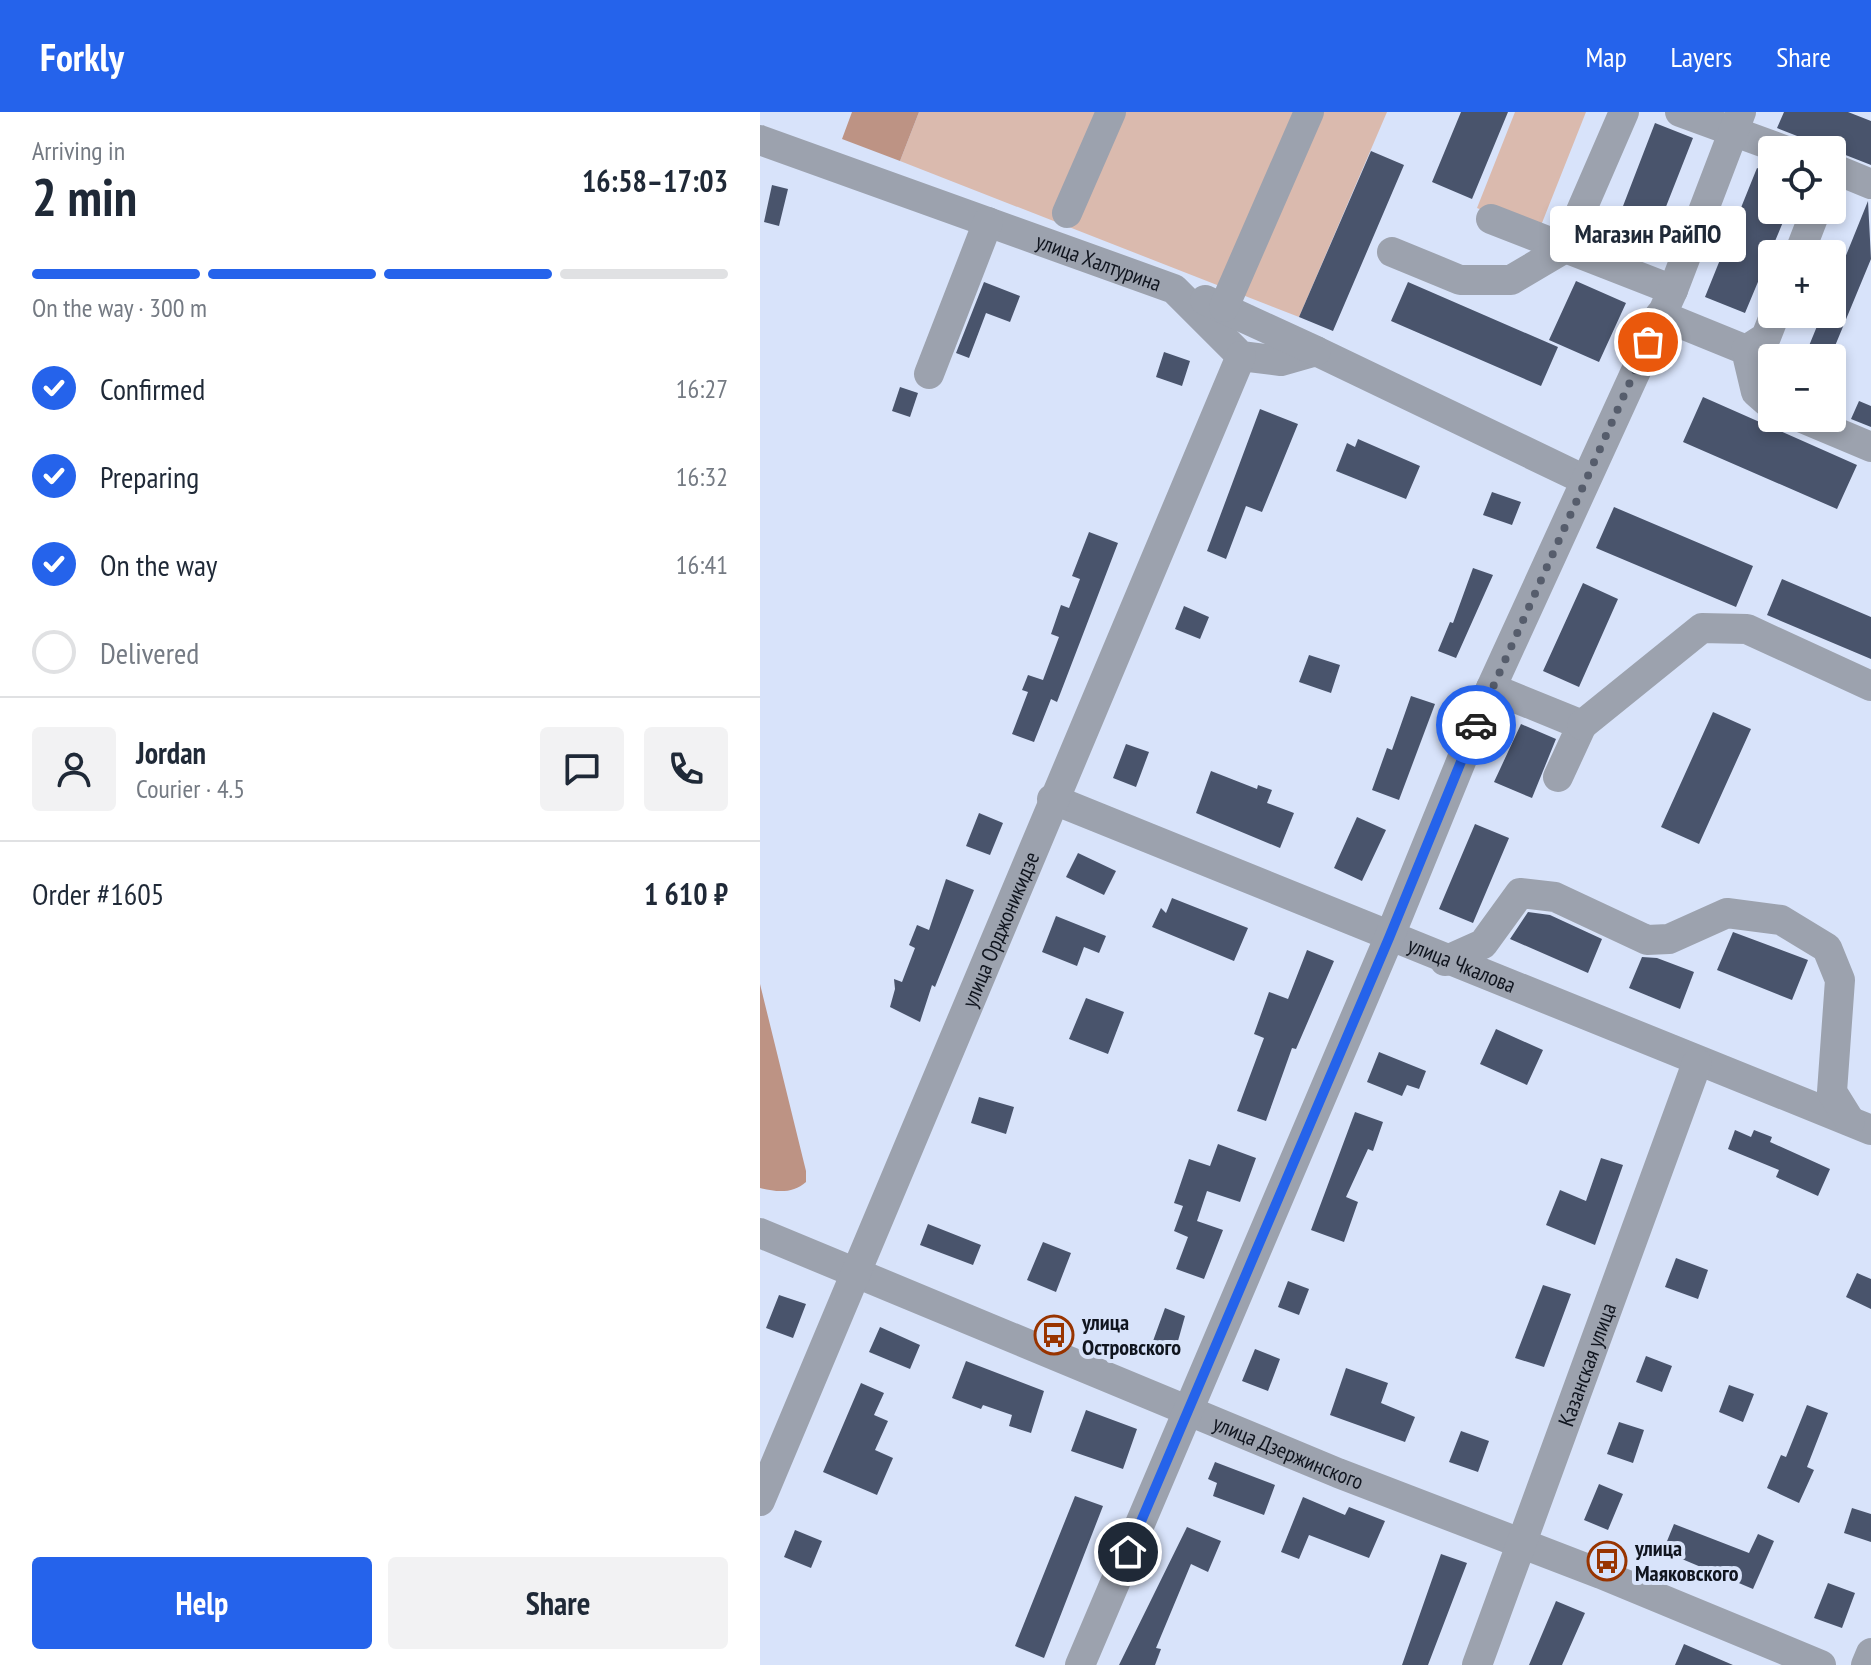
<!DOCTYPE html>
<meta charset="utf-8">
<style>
:root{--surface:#fff;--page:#f2f2f3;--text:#1f2937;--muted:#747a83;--line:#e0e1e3;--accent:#2563eb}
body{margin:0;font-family:"PT Sans Narrow",sans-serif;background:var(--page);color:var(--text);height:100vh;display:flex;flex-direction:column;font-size:30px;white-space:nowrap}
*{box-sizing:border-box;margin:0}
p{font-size:26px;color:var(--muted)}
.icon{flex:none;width:44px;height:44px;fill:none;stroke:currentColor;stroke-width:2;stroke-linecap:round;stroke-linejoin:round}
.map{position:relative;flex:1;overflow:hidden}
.panel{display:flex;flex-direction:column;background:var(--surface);width:760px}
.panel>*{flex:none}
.fabs{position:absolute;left:998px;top:24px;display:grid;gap:16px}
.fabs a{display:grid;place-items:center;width:88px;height:88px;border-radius:8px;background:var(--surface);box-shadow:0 4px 12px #0003;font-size:40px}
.pin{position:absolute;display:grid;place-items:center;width:68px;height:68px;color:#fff;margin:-34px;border:4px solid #fff;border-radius:50%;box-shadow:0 2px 8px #0007}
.courier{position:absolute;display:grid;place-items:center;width:80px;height:80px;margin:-40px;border:6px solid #2563eb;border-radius:50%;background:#fff;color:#222;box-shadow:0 2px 10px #0007}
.bubble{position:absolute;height:56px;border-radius:8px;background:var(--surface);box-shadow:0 4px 12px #0003;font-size:26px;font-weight:700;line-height:56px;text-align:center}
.summary em{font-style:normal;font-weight:700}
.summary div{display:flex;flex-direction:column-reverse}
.summary{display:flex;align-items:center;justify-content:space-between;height:136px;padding:0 32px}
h1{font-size:52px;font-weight:700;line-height:60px}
.bar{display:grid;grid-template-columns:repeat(4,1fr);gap:12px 8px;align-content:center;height:96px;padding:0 32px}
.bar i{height:10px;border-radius:6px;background:var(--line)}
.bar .selected{background:var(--accent)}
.bar p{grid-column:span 4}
.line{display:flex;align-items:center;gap:20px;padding:0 32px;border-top:2px solid var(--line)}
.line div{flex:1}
.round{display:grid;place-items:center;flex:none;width:84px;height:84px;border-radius:8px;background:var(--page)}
ol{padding:0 32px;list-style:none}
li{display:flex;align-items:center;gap:24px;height:88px}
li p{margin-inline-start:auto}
li .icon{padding:8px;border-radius:50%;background:var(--accent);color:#fff;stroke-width:4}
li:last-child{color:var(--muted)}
li i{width:44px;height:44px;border:4px solid var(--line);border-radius:50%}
.button{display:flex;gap:16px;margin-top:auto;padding:16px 32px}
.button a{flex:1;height:92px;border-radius:8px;background:var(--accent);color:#fff;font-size:32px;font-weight:700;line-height:92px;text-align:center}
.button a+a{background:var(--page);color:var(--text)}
header{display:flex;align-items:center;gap:48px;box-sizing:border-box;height:112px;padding:0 40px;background:var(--accent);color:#fff}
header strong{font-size:38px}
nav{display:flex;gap:44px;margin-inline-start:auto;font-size:28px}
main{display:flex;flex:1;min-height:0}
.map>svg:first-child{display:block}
.green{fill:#dabaae}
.water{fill:#bd9384}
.building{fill:#49546c}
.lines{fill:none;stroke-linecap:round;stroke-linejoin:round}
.minor{stroke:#9ca2ae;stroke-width:30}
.done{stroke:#565d6c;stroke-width:8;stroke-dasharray:0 14.4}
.route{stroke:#2563eb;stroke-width:10}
.labels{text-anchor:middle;stroke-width:8;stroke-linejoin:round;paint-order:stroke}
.street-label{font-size:22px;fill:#10151f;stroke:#d8e3fa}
.poi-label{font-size:22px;font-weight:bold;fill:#10151f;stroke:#d8e3fa;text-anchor:start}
</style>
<header>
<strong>Forkly</strong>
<nav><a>Map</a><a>Layers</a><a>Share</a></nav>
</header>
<main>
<section class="panel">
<div class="summary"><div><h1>2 min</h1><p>Arriving in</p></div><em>16:58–17:03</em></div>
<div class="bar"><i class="selected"></i><i class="selected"></i><i class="selected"></i><i></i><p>On the way · 300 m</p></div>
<ol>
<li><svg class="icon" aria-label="check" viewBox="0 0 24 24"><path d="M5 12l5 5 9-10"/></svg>Confirmed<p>16:27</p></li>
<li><svg class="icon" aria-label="check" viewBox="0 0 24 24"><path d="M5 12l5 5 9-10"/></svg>Preparing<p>16:32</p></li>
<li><svg class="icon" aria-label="check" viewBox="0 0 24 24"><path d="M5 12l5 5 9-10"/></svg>On the way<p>16:41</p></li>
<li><i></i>Delivered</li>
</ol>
<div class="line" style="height:144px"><a class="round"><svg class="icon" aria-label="person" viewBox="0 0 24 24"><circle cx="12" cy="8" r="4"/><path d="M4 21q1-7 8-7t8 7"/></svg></a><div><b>Jordan</b><p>Courier · 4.5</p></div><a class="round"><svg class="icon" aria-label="chat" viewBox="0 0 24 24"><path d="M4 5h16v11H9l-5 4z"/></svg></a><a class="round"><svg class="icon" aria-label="phone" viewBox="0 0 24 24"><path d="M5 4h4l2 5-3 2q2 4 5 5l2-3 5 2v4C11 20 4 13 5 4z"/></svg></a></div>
<div class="line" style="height:104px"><div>Order #1605</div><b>1 610 ₽</b></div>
<div class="button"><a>Help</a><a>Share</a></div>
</section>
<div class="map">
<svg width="1111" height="1553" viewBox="0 0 1111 1553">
<rect width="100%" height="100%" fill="#d8e3fa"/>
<!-- green -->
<path class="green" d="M 159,0 L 627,0 L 539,205 L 140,49 Z
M 755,0 L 826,0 L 778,121 L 717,96 Z"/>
<!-- water -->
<path class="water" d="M 92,0 L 159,0 L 140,49 L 82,27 Z
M 0,872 L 46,1059 L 46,1070 C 33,1082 16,1080 0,1076 Z"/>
<!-- building -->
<path class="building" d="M 701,0 L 748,0 L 712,87 L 672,70 Z
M 1024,0 L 1088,0 L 1111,9 L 1111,53 L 1017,16 Z
M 895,11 L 933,26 L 885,148 L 848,133 Z
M 611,39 L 644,53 L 573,219 L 539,205 Z
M 997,56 L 1012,62 L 1012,98 L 1028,98 L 985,201 L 945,185 Z
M 12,73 L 28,77 L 19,114 L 4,110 Z
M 1108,89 L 1111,147 L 1070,246 L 1044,246 L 1062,202 L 1072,202 L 1072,178 Z
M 816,169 L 866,191 L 839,250 L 789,228 Z
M 224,170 L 260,184 L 250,210 L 226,201 L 209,246 L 196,241 Z
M 648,170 L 798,235 L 781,274 L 631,209 Z
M 404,240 L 430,249 L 422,274 L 396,265 Z
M 140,275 L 158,281 L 150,305 L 132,299 Z
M 943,285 L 1097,353 L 1077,397 L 923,330 Z
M 1099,289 L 1111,294 L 1111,315 L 1091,307 Z
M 500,297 L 538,312 L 502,400 L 486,394 L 466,447 L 447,439 Z
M 598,327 L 660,354 L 646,387 L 576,359 L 587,331 L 595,335 Z
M 732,380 L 761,390 L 752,413 L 723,403 Z
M 854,395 L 993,454 L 976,495 L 836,436 Z
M 329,420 L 358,431 L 297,590 L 291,587 L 274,630 L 252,622 L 268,580 L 262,578 L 268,563 L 283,568 L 299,525 L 291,522 L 301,493 L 309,496 L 320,467 L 312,464 Z
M 713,456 L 733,463 L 696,546 L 678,539 L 690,510 L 693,511 Z
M 1022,467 L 1111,505 L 1111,547 L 1007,503 Z
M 823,471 L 858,487 L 819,575 L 783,559 Z
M 424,494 L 449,505 L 440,527 L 415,517 Z
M 549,543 L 580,553 L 571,581 L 539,570 Z
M 651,584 L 675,592 L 639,688 L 612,678 L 627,636 L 632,638 Z
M 953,600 L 991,617 L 939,732 L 901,715 Z
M 761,612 L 796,627 L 772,686 L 734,670 Z
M 366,632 L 389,640 L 376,675 L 353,666 Z
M 451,659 L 497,677 L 498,673 L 512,678 L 507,691 L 534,701 L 520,736 L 436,701 Z
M 219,701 L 243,711 L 230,743 L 206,734 Z
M 597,705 L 626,718 L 602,769 L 574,756 Z
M 715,712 L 749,726 L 713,811 L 679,797 Z
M 318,741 L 356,759 L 344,783 L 306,765 Z
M 186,767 L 214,778 L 175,875 L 172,873 L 160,910 L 130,895 L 135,877 L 134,867 L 142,870 L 155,836 L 149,833 L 157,813 L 169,818 Z
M 412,786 L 488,816 L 474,849 L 392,815 L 401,796 L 406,801 Z
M 768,800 L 790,803 L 842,827 L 828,861 L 750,827 Z
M 296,804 L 346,824 L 339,841 L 324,835 L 317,854 L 282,840 Z
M 973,820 L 1048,848 L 1032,888 L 957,858 Z
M 547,838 L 574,849 L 536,937 L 532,936 L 506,1009 L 477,999 L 504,926 L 494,922 L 509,880 L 528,887 Z
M 882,845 L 897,846 L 934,860 L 920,897 L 869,876 Z
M 326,886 L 364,900 L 348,942 L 309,927 Z
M 736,917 L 783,938 L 767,973 L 720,952 Z
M 619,940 L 666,959 L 659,977 L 647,973 L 642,984 L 607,970 Z
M 219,985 L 254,995 L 246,1022 L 211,1011 Z
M 595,1000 L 623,1010 L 613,1039 L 608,1037 L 586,1085 L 598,1090 L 584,1130 L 551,1118 Z
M 975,1018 L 991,1025 L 994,1018 L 1012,1025 L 1010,1030 L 1070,1057 L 1058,1084 L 1016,1065 L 1019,1058 L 968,1037 Z
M 458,1032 L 496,1046 L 480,1090 L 447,1079 L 437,1109 L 463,1118 L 444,1167 L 416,1157 L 428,1125 L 414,1119 L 423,1094 L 414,1091 L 429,1047 L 450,1054 Z
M 841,1046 L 863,1053 L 835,1133 L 786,1113 L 800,1078 L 826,1089 Z
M 168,1112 L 221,1133 L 213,1153 L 160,1133 Z
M 283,1130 L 311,1141 L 296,1180 L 267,1168 Z
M 916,1146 L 948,1158 L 938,1187 L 905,1175 Z
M 1097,1161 L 1111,1167 L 1111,1197 L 1086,1185 Z
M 528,1169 L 549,1177 L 539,1203 L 518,1195 Z
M 783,1173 L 811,1182 L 784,1255 L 755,1246 Z
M 19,1183 L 46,1192 L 33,1226 L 6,1216 Z
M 405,1196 L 425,1204 L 416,1236 L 393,1229 Z
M 120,1215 L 160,1233 L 150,1257 L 109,1240 Z
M 495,1237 L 520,1247 L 508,1279 L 482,1269 Z
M 886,1244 L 912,1254 L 902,1280 L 876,1270 Z
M 206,1249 L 284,1279 L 271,1321 L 249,1314 L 252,1303 L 223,1293 L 221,1297 L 192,1286 Z
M 586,1256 L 628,1271 L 621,1291 L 655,1305 L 645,1330 L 570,1303 Z
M 101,1271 L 124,1281 L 114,1303 L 128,1309 L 115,1338 L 133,1346 L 117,1383 L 63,1360 Z
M 969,1273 L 994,1282 L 983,1310 L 959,1300 Z
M 1047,1293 L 1068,1301 L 1047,1355 L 1054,1358 L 1039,1391 L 1007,1376 L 1021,1343 L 1026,1345 Z
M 326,1298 L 377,1317 L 363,1357 L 311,1339 Z
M 859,1310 L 884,1318 L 873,1351 L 847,1342 Z
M 701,1319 L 729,1329 L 718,1360 L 689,1350 Z
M 455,1350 L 515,1373 L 504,1403 L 453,1384 L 457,1371 L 448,1367 Z
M 839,1372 L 863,1382 L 848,1418 L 824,1408 Z
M 315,1384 L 343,1394 L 284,1546 L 255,1534 Z
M 543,1385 L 585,1403 L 589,1395 L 625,1409 L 609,1446 L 549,1423 L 539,1447 L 521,1440 Z
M 1092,1396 L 1111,1402 L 1111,1430 L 1084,1421 Z
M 914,1412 L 989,1441 L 998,1422 L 1014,1429 L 993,1477 L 903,1439 Z
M 427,1415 L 461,1429 L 448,1460 L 431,1452 L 396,1536 L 401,1537 L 395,1553 L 359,1553 Z
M 35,1418 L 62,1429 L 51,1456 L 24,1445 Z
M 681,1442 L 707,1451 L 668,1553 L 642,1553 Z
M 1068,1471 L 1095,1481 L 1082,1516 L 1054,1506 Z
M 796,1489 L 825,1501 L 802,1553 L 769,1553 Z
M 924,1532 L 973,1553 L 915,1553 Z"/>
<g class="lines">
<!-- minor -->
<g class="minor">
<path d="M 920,0 L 1024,38"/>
<path id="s1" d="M 0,28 L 414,177 L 481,244 L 521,249 L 556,239 L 825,368"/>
<path d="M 1072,56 L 1111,72"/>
<path d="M 307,101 L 351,0"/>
<path d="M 731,107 L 913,178"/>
<path d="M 632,140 L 700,168 L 751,168 L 805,136 L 864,0"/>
<path d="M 1039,142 L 1056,98"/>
<path d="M 445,188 L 556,239"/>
<path d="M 464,195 L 549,0"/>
<path d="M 900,203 L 986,238 L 996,280 L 1012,294"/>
<path d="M 986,238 L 1006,225 L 1015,202"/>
<path d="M 169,262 L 228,110"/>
<path d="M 1042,306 L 1111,335"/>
<path d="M 731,576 L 822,613 L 798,665"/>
<path d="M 822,613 L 942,516 L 987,517 L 1111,574"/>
<path id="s2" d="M 292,687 L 1111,1018"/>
<path d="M 685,849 L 723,832 L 760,781 L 795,785 L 887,828 L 909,827 L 967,801 L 1021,808 L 1067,836 L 1080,868 L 1072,980 L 1090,1009"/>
<path id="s3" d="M 0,1121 L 578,1361 L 841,1462 L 1061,1553"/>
<path id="s4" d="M 0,1389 L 481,244"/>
<path d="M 320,1553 L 629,826 L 731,576 L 913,178 L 981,0"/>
<path id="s5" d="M 717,1553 L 937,951"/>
<path d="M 1106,1553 L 1111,1541"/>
</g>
</g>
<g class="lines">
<!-- done -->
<path class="done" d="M 716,613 L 888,230"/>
<!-- route -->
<path class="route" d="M 368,1440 L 629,826 L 716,613"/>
</g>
<!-- icons -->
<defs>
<g id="bus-ring" transform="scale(2)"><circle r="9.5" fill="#d8e3fa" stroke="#983400" stroke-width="1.5"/><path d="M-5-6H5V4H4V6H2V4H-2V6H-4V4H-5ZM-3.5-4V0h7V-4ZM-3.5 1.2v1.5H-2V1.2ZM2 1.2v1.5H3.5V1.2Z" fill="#983400"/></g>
</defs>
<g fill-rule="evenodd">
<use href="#bus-ring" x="294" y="1223"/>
<use href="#bus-ring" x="847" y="1449"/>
</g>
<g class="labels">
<!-- street labels -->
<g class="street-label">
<text dy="8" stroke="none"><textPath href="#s1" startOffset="360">улица Халтурина</textPath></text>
<text dy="8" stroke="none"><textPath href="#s4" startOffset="620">улица Орджоникидзе</textPath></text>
<text dy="8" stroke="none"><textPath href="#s2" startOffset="442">улица Чкалова</textPath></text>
<text dy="8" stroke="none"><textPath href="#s5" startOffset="320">Казанская улица</textPath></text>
<text dy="8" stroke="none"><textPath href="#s3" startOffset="572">улица Дзержинского</textPath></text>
</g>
<!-- poi labels -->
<g class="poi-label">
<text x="322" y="1218">улица<tspan x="322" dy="25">Островского</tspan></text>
<text x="875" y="1444">улица<tspan x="875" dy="25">Маяковского</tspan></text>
</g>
</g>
</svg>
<div class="fabs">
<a><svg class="icon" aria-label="locate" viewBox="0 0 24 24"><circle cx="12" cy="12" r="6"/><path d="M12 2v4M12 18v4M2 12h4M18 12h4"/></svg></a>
<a>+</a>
<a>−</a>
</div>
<div class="pin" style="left:888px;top:230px;background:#ea580c"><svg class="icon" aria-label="bag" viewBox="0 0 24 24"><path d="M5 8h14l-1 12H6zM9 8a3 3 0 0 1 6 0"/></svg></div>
<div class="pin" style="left:368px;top:1440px;background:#1f2937"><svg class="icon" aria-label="home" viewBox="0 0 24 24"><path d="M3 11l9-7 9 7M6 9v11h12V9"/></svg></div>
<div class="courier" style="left:716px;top:613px"><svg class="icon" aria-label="car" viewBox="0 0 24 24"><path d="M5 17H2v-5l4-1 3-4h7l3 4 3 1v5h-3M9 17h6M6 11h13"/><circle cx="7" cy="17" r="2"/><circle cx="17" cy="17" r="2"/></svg></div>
<div class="bubble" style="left:790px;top:94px;width:196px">Магазин РайПО</div>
</div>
</main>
